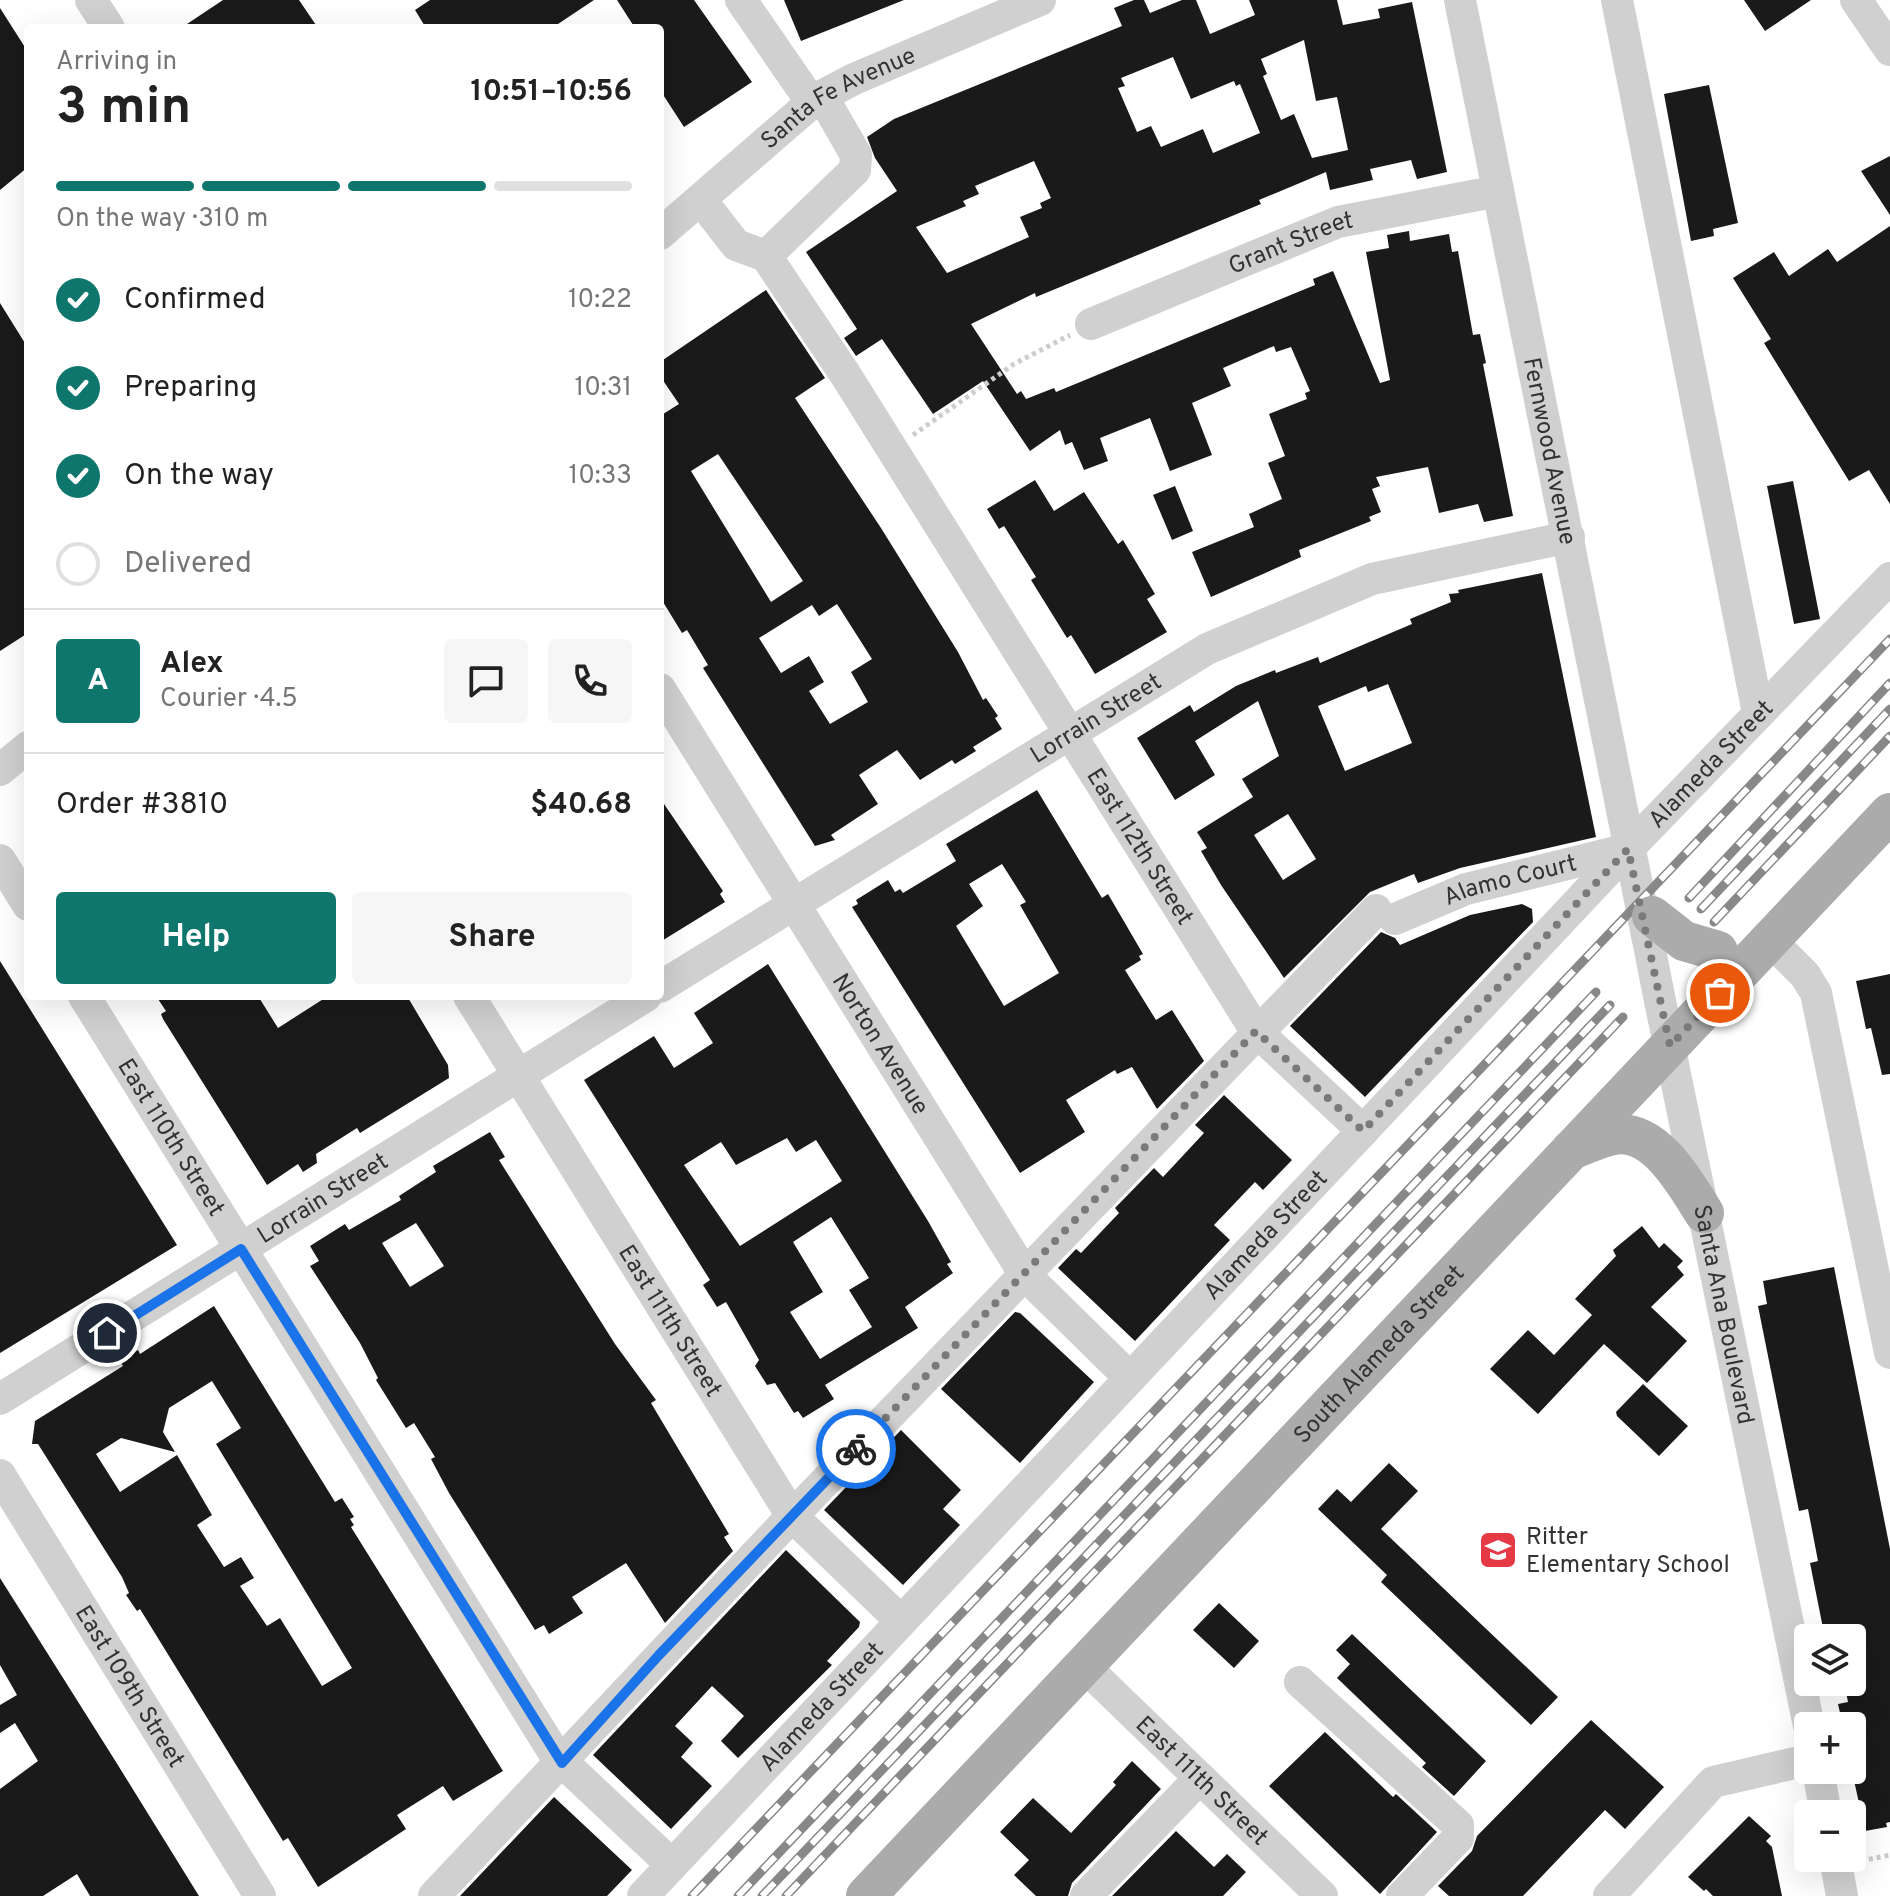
<!DOCTYPE html>
<meta charset="utf-8">
<style>
:root{--surface:#fff;--page:#f6f6f6;--text:#222;--muted:#767676;--line:#e0e0e0;--accent:#0f766e}
body{margin:0;font-family:Overpass,sans-serif;background:var(--page);color:var(--text);height:100vh;display:flex;flex-direction:column;font-size:30px;white-space:nowrap}
*{box-sizing:border-box;margin:0}
p{font-size:26px;color:var(--muted)}
.icon{flex:none;width:44px;height:44px;fill:none;stroke:currentColor;stroke-width:2;stroke-linecap:round;stroke-linejoin:round}
.map{position:relative;flex:1;overflow:hidden}
.panel{position:absolute;left:24px;top:24px;width:640px;height:976px;display:flex;flex-direction:column;background:var(--surface);border-radius:8px;box-shadow:0 8px 32px #0002}
.panel>*{flex:none}
.controls{position:absolute;left:1794px;top:1624px;display:grid;gap:16px}
.controls a{display:grid;place-items:center;width:72px;height:72px;border-radius:8px;background:var(--surface);box-shadow:0 8px 32px #0002;font-size:40px}
.pin{position:absolute;display:grid;place-items:center;width:68px;height:68px;color:#fff;margin:-34px;border:4px solid #fff;border-radius:50%;box-shadow:0 2px 8px #0007}
.courier{position:absolute;display:grid;place-items:center;width:80px;height:80px;margin:-40px;border:6px solid #1a73e8;border-radius:50%;background:#fff;color:#222;box-shadow:0 2px 10px #0007}
.summary em{font-style:normal;font-weight:700}
.summary div{display:flex;flex-direction:column-reverse}
.summary{display:flex;align-items:center;justify-content:space-between;height:136px;padding:0 32px}
h1{font-size:52px;font-weight:700;line-height:60px}
.bar{display:grid;grid-template-columns:repeat(4,1fr);gap:12px 8px;align-content:center;height:96px;padding:0 32px}
.bar i{height:10px;border-radius:6px;background:var(--line)}
.bar .selected{background:var(--accent)}
.bar p{grid-column:span 4}
.line{display:flex;align-items:center;gap:20px;padding:0 32px;border-top:2px solid var(--line)}
.line div{flex:1}
.round{display:grid;place-items:center;flex:none;width:84px;height:84px;border-radius:8px;background:var(--page)}
ol{padding:0 32px;list-style:none}
li{display:flex;align-items:center;gap:24px;height:88px}
li p{margin-inline-start:auto}
li .icon{padding:8px;border-radius:50%;background:var(--accent);color:#fff;stroke-width:4}
li:last-child{color:var(--muted)}
li i{width:44px;height:44px;border:4px solid var(--line);border-radius:50%}
.button{display:flex;gap:16px;margin-top:auto;padding:16px 32px}
.button a{flex:1;height:92px;border-radius:8px;background:var(--accent);color:#fff;font-size:32px;font-weight:700;line-height:92px;text-align:center}
.button a+a{background:var(--page);color:var(--text)}
.map>svg:first-child{display:block}
.building{fill:#1a1a1a;fill-rule:evenodd}
.lines{fill:none;stroke-linecap:round;stroke-linejoin:round}
.path{stroke:#cdcdcd;stroke-width:5;stroke-dasharray:4 4;stroke-linecap:butt}
.minor{stroke:#d0d0d0;stroke-width:32}
.major{stroke:#ababab;stroke-width:40}
.rail-casing{stroke:#888;stroke-width:9}
.rail{stroke:#fff;stroke-width:6;stroke-dasharray:18;stroke-linecap:butt}
.minor-bridge{stroke:#d0d0d0;stroke-width:32}
.major-bridge{stroke:#ababab;stroke-width:40}
.done{stroke:#7a7a7a;stroke-width:8;stroke-dasharray:0 14.4}
.route{stroke:#1a73e8;stroke-width:10}
.labels{text-anchor:middle;stroke-width:8;stroke-linejoin:round;paint-order:stroke}
.street-label{font-size:24px;fill:#333;stroke:#fff}
.poi-label{font-size:24px;fill:#333;stroke:#fff;text-anchor:start}
</style>
<div class="map">
<svg width="1890" height="1896" viewBox="0 0 1890 1896">
<rect width="100%" height="100%" fill="#fff"/>
<!-- building -->
<path class="building" d="M 223,0 L 299,0 L 318,28 L 181,28 Z
M 430,0 L 594,0 L 552,28 L 426,28 L 415,10 Z
M 617,0 L 694,0 L 752,82 L 684,127 L 660,90 L 660,28 L 635,28 Z
M 784,0 L 904,0 L 801,41 Z
M 1134,0 L 1144,0 L 1150,13 L 1182,0 L 1196,0 L 1210,34 L 1255,15 L 1249,0 L 1337,0 L 1343,25 L 1380,18 L 1378,9 L 1412,2 L 1447,172 L 1417,179 L 1411,160 L 1370,169 L 1373,180 L 1330,190 L 1326,172 L 1259,200 L 1261,204 L 1036,297 L 1035,293 L 971,324 L 1017,394 L 1021,391 L 1026,399 L 1054,388 L 1056,392 L 1315,285 L 1313,279 L 1333,271 L 1380,383 L 1390,380 L 1366,252 L 1389,248 L 1387,235 L 1409,231 L 1410,241 L 1449,234 L 1452,252 L 1458,251 L 1473,335 L 1480,334 L 1486,363 L 1483,364 L 1513,516 L 1484,522 L 1478,504 L 1439,513 L 1428,467 L 1376,477 L 1380,486 L 1372,489 L 1381,512 L 1369,517 L 1371,521 L 1299,550 L 1301,557 L 1211,597 L 1192,552 L 1254,527 L 1249,514 L 1282,499 L 1268,463 L 1285,456 L 1269,414 L 1307,399 L 1305,393 L 1310,391 L 1291,347 L 1276,352 L 1274,346 L 1223,368 L 1231,386 L 1192,403 L 1212,455 L 1170,471 L 1150,418 L 1100,438 L 1108,461 L 1084,470 L 1072,442 L 1065,445 L 1060,430 L 1030,451 L 983,381 L 933,414 L 882,339 L 856,356 L 844,338 L 857,329 L 806,252 L 897,191 L 875,158 L 867,137 L 894,119 L 1122,26 L 1114,8 ZM 1304,40 L 1316,101 L 1337,97 L 1348,150 L 1312,158 L 1294,114 L 1281,120 L 1263,76 L 1267,74 L 1261,59 ZM 1173,57 L 1191,99 L 1234,81 L 1236,86 L 1240,84 L 1260,133 L 1213,153 L 1203,129 L 1161,147 L 1151,126 L 1137,132 L 1118,88 L 1125,86 L 1121,78 ZM 1034,161 L 1051,198 L 1040,203 L 1042,208 L 1020,217 L 1029,237 L 947,273 L 916,227 L 966,206 L 963,201 L 979,194 L 975,186 Z
M 1744,0 L 1811,0 L 1765,31 Z
M 0,8 L 28,52 L 28,167 L 0,190 Z
M 1709,85 L 1738,223 L 1713,229 L 1714,236 L 1691,241 L 1664,94 Z
M 1890,156 L 1890,215 L 1861,171 Z
M 1890,226 L 1890,504 L 1869,470 L 1849,481 L 1764,343 L 1771,339 L 1733,278 L 1774,252 L 1789,276 L 1828,249 L 1837,262 Z
M 766,290 L 825,378 L 795,398 L 881,528 L 958,652 L 983,700 L 986,698 L 998,716 L 995,718 L 1002,729 L 973,747 L 976,751 L 955,764 L 952,760 L 920,780 L 897,750 L 859,775 L 878,804 L 831,835 L 835,840 L 815,846 L 703,668 L 708,665 L 687,630 L 682,633 L 660,597 L 660,416 L 679,404 L 660,376 L 660,362 ZM 718,454 L 803,581 L 771,602 L 691,471 ZM 837,604 L 872,659 L 851,672 L 868,702 L 830,724 L 809,691 L 824,682 L 809,656 L 781,673 L 759,638 L 812,605 L 819,616 Z
M 0,303 L 28,348 L 28,633 L 0,651 Z
M 1035,480 L 1054,511 L 1084,492 L 1118,544 L 1123,540 L 1155,594 L 1147,599 L 1167,632 L 1095,674 L 1071,635 L 1067,638 L 1031,580 L 1036,577 L 1004,526 L 999,529 L 987,509 Z
M 1793,481 L 1820,619 L 1794,624 L 1767,486 Z
M 1175,486 L 1193,531 L 1172,540 L 1153,495 Z
M 1542,573 L 1596,837 L 1460,868 L 1418,883 L 1414,874 L 1370,892 L 1284,978 L 1221,885 L 1201,851 L 1207,848 L 1197,832 L 1253,797 L 1242,779 L 1279,756 L 1258,701 L 1195,741 L 1215,775 L 1175,800 L 1137,738 L 1190,705 L 1194,712 L 1236,686 L 1275,670 L 1276,673 L 1318,657 L 1320,663 L 1412,624 L 1410,619 L 1451,602 L 1449,594 L 1459,593 L 1458,590 ZM 1388,684 L 1412,743 L 1345,771 L 1318,706 L 1366,686 L 1368,692 ZM 1288,814 L 1316,859 L 1283,880 L 1254,835 Z
M 1037,790 L 1102,898 L 1108,894 L 1143,954 L 1139,956 L 1141,960 L 1125,970 L 1156,1020 L 1172,1010 L 1204,1061 L 1157,1109 L 1132,1067 L 1117,1074 L 1115,1070 L 1066,1100 L 1085,1132 L 1020,1173 L 852,907 L 858,904 L 856,900 L 888,880 L 895,892 L 900,889 L 903,893 L 956,861 L 946,844 ZM 1002,864 L 1026,902 L 1020,905 L 1059,973 L 1004,1006 L 956,926 L 983,906 L 969,884 Z
M 660,798 L 723,891 L 720,894 L 725,902 L 660,942 Z
M 1522,904 L 1532,909 L 1533,922 L 1365,1097 L 1290,1026 L 1381,932 L 1395,938 L 1400,945 L 1470,915 Z
M 0,961 L 177,1245 L 0,1353 Z
M 768,964 L 928,1221 L 951,1262 L 947,1264 L 953,1273 L 905,1307 L 918,1328 L 825,1385 L 834,1399 L 803,1418 L 798,1411 L 794,1413 L 775,1383 L 767,1385 L 755,1366 L 759,1360 L 726,1302 L 717,1307 L 703,1285 L 710,1280 L 584,1080 L 654,1036 L 674,1068 L 713,1043 L 694,1013 ZM 787,1138 L 796,1152 L 816,1140 L 842,1181 L 740,1246 L 684,1165 L 721,1142 L 736,1165 ZM 831,1217 L 869,1278 L 849,1290 L 872,1327 L 820,1359 L 790,1312 L 823,1292 L 793,1242 Z
M 1890,974 L 1890,1074 L 1882,1075 L 1871,1028 L 1866,1029 L 1856,981 Z
M 156,996 L 258,996 L 278,1028 L 328,996 L 407,996 L 448,1065 L 449,1078 L 360,1133 L 357,1128 L 316,1154 L 317,1163 L 303,1172 L 298,1164 L 267,1185 L 163,1019 L 161,1014 L 166,1011 Z
M 1224,1095 L 1292,1160 L 1263,1190 L 1255,1182 L 1214,1225 L 1230,1240 L 1135,1341 L 1058,1268 L 1076,1249 L 1081,1253 L 1119,1213 L 1115,1208 L 1154,1168 L 1163,1177 L 1204,1133 L 1195,1125 Z
M 490,1132 L 505,1157 L 499,1160 L 615,1344 L 656,1400 L 651,1403 L 729,1534 L 724,1537 L 733,1551 L 665,1623 L 626,1563 L 572,1597 L 583,1613 L 549,1634 L 544,1625 L 535,1630 L 449,1493 L 431,1459 L 435,1457 L 414,1423 L 406,1428 L 376,1380 L 378,1378 L 360,1343 L 310,1266 L 319,1261 L 310,1246 L 345,1224 L 349,1230 L 401,1200 L 399,1196 L 436,1172 L 433,1166 ZM 416,1223 L 444,1266 L 410,1287 L 382,1243 Z
M 1642,1226 L 1659,1248 L 1664,1243 L 1683,1261 L 1677,1267 L 1684,1275 L 1651,1307 L 1687,1341 L 1647,1383 L 1604,1344 L 1538,1414 L 1490,1369 L 1528,1330 L 1554,1355 L 1592,1315 L 1575,1299 L 1616,1256 L 1613,1250 Z
M 1834,1267 L 1890,1549 L 1890,1822 L 1886,1823 L 1887,1827 L 1865,1831 L 1852,1771 L 1852,1726 L 1843,1726 L 1838,1704 L 1848,1702 L 1844,1682 L 1852,1682 L 1852,1638 L 1825,1638 L 1810,1563 L 1818,1561 L 1808,1509 L 1799,1511 L 1758,1306 L 1767,1304 L 1763,1281 Z
M 214,1306 L 335,1502 L 342,1498 L 354,1517 L 350,1519 L 354,1525 L 351,1527 L 503,1771 L 453,1801 L 443,1786 L 397,1815 L 406,1829 L 318,1887 L 288,1838 L 283,1841 L 140,1609 L 137,1611 L 126,1595 L 129,1593 L 122,1577 L 38,1444 L 32,1444 L 35,1421 L 123,1366 L 120,1361 L 138,1350 L 140,1354 ZM 212,1381 L 241,1428 L 216,1444 L 352,1668 L 322,1686 L 280,1618 L 267,1626 L 240,1586 L 254,1578 L 241,1557 L 224,1567 L 197,1525 L 212,1515 L 177,1455 L 120,1492 L 96,1454 L 121,1438 L 175,1452 L 163,1432 L 169,1408 Z
M 1015,1312 L 1020,1313 L 1094,1382 L 1020,1463 L 941,1389 Z
M 1643,1384 L 1688,1426 L 1659,1456 L 1617,1416 L 1616,1412 Z
M 901,1430 L 961,1490 L 943,1509 L 960,1525 L 903,1585 L 824,1510 Z
M 1389,1463 L 1418,1491 L 1381,1529 L 1558,1697 L 1531,1725 L 1381,1582 L 1387,1575 L 1318,1509 L 1337,1489 L 1351,1502 Z
M 786,1550 L 860,1622 L 859,1627 L 827,1661 L 832,1665 L 738,1758 L 721,1741 L 744,1716 L 712,1686 L 675,1726 L 693,1743 L 681,1757 L 712,1786 L 671,1829 L 593,1755 Z
M 0,1578 L 116,1762 L 199,1896 L 90,1896 L 77,1874 L 43,1896 L 0,1896 L 0,1789 L 38,1761 L 15,1723 L 0,1733 L 0,1705 L 17,1695 L 0,1665 Z
M 1219,1603 L 1259,1641 L 1234,1668 L 1193,1630 Z
M 1352,1634 L 1486,1761 L 1454,1796 L 1422,1767 L 1426,1763 L 1337,1678 L 1350,1664 L 1336,1650 Z
M 1591,1720 L 1664,1787 L 1625,1829 L 1605,1810 L 1523,1896 L 1449,1896 L 1438,1886 L 1472,1851 L 1477,1836 Z
M 1325,1732 L 1393,1797 L 1396,1794 L 1437,1832 L 1380,1894 L 1269,1786 Z
M 1132,1761 L 1161,1789 L 1072,1883 L 1068,1896 L 1036,1896 L 1014,1875 L 1029,1860 L 1000,1832 L 1033,1798 L 1071,1833 L 1116,1785 L 1113,1782 Z
M 554,1797 L 632,1870 L 607,1896 L 460,1896 Z
M 1749,1816 L 1771,1836 L 1766,1841 L 1772,1847 L 1782,1896 L 1713,1896 L 1706,1889 L 1704,1891 L 1688,1877 Z
M 1176,1831 L 1214,1867 L 1227,1854 L 1246,1872 L 1223,1896 L 1112,1896 Z"/>
<g class="lines">
<!-- path -->
<path class="path" d="M 913,435 L 1014,364 L 1070,335
M 1861,1861 L 1890,1855"/>
<!-- minor -->
<g class="minor">
<path d="M 91,0 L 109,28"/>
<path d="M 741,0 L 812,103"/>
<path id="s1" d="M 1460,0 L 1647,935"/>
<path d="M 1617,0 L 1758,713"/>
<path d="M 1856,0 L 1890,50"/>
<path id="s2" d="M 701,200 L 736,245 L 766,256 L 845,374 L 1256,1031 L 1363,1131"/>
<path id="s3" d="M 660,234 L 816,99 L 854,79 L 1040,0"/>
<path d="M 766,256 L 855,170 L 856,155 L 822,96"/>
<path id="s4" d="M 1091,324 L 1338,222 L 1498,191"/>
<path id="s5" d="M 660,689 L 1025,1275 L 1130,1378"/>
<path d="M 0,770 L 28,747"/>
<path d="M 0,860 L 28,905"/>
<path id="s6" d="M 1395,919 L 1466,889 L 1628,849"/>
<path d="M 1771,941 L 1805,975 L 1816,993 L 1890,1353"/>
<path id="s7" d="M 660,987 L 1207,649 L 1372,579 L 1569,537"/>
<path id="s8" d="M 84,996 L 556,1756 L 672,1865"/>
<path id="s9" d="M 469,996 L 792,1516 L 901,1621"/>
<path id="s10" d="M 1660,1001 L 1809,1726"/>
<path id="s11" d="M 0,1399 L 646,996"/>
<path id="s12" d="M 0,1475 L 260,1896"/>
<path id="s13" d="M 1083,1665 L 1322,1896"/>
<path d="M 1300,1682 L 1458,1825 L 1458,1838 L 1402,1896"/>
<path d="M 1818,1770 L 1826,1814"/>
<path d="M 1835,1858 L 1842,1896"/>
<path d="M 434,1896 L 792,1516 L 1376,910"/>
<path id="s14" d="M 643,1896 L 1628,849 L 1890,578"/>
<path d="M 1086,1896 L 1200,1778"/>
<path d="M 1609,1896 L 1713,1782 L 1808,1760"/>
</g>
<!-- major -->
<g class="major">
<path d="M 1571,1150 C 1585,1145 1599,1138 1613,1135 C 1655,1127 1686,1184 1704,1213"/>
<path id="s15" d="M 866,1896 L 1890,813"/>
</g>
<!-- rail casing -->
<g class="rail-casing">
<path id="rail" d="M 1689,898 L 1890,683
M 1701,909 L 1890,709
M 1714,922 L 1890,736
M 692,1896 L 1890,639
M 738,1896 L 1596,992
M 762,1896 L 1610,1005
M 786,1896 L 1623,1017"/>
</g>
<!-- rail -->
<use href="#rail" class="rail"/>
<!-- minor-bridge -->
<path class="minor-bridge" d="M 1647,935 L 1660,1001"/>
<!-- major-bridge -->
<path class="major-bridge" d="M 1652,916 L 1684,941 L 1718,951"/>
</g>
<g class="lines">
<!-- done -->
<path class="done" d="M 856,1449 L 1256,1031 L 1363,1131 L 1628,849 L 1670,1046 L 1720,993"/>
<!-- route -->
<path class="route" d="M 107,1333 L 241,1249 L 562,1763 L 659,1655 L 856,1449"/>
</g>
<!-- icons -->
<defs>
<g id="school-square" transform="scale(2)"><rect x="-9" y="-9" width="18" height="18" rx="4" fill="#e63946" stroke="#fff"/><path d="M0-5L7-2L0 1L-7-2ZM-4 1L0 2.5L4 1V4Q0 6-4 4Z" fill="#fff"/></g>
</defs>
<g fill-rule="evenodd">
<use href="#school-square" x="1498" y="1550"/>
</g>
<g class="labels">
<!-- street labels -->
<g class="street-label">
<text dy="8" stroke="none"><textPath href="#s3" startOffset="226">Santa Fe Avenue</textPath></text>
<text dy="8" stroke="none"><textPath href="#s4" startOffset="216">Grant Street</textPath></text>
<text dy="8" stroke="none"><textPath href="#s1" startOffset="460">Fernwood Avenue</textPath></text>
<text dy="8" stroke="none"><textPath href="#s7" startOffset="512">Lorrain Street</textPath></text>
<text dy="8" stroke="none"><textPath href="#s14" startOffset="1556">Alameda Street</textPath></text>
<text dy="8" stroke="none"><textPath href="#s2" startOffset="788">East 112th Street</textPath></text>
<text dy="8" stroke="none"><textPath href="#s6" startOffset="122">Alamo Court</textPath></text>
<text dy="8" stroke="none"><textPath href="#s5" startOffset="418">Norton Avenue</textPath></text>
<text dy="8" stroke="none"><textPath href="#s8" startOffset="166">East 110th Street</textPath></text>
<text dy="8" stroke="none"><textPath href="#s11" startOffset="380">Lorrain Street</textPath></text>
<text dy="8" stroke="none"><textPath href="#s14" startOffset="908">Alameda Street</textPath></text>
<text dy="8" stroke="none"><textPath href="#s10" startOffset="320">Santa Ana Boulevard</textPath></text>
<text dy="8" stroke="none"><textPath href="#s9" startOffset="382">East 111th Street</textPath></text>
<text dy="8" stroke="none"><textPath href="#s15" startOffset="746">South Alameda Street</textPath></text>
<text dy="8" stroke="none"><textPath href="#s12" startOffset="248">East 109th Street</textPath></text>
<text dy="8" stroke="none"><textPath href="#s14" startOffset="260">Alameda Street</textPath></text>
<text dy="8" stroke="none"><textPath href="#s13" startOffset="166">East 111th Street</textPath></text>
</g>
<!-- poi labels -->
<g class="poi-label">
<text x="1526" y="1544">Ritter<tspan x="1526" dy="28">Elementary School</tspan></text>
</g>
</g>
</svg>
<div class="controls">
<a><svg class="icon" aria-label="layers" viewBox="0 0 24 24"><path d="M12 4l9 5-9 5-9-5zM3 14l9 5 9-5"/></svg></a>
<a>+</a>
<a>−</a>
</div>
<div class="pin" style="left:1720px;top:993px;background:#ea580c"><svg class="icon" aria-label="bag" viewBox="0 0 24 24"><path d="M5 8h14l-1 12H6zM9 8a3 3 0 0 1 6 0"/></svg></div>
<div class="pin" style="left:107px;top:1333px;background:#1f2937"><svg class="icon" aria-label="home" viewBox="0 0 24 24"><path d="M3 11l9-7 9 7M6 9v11h12V9"/></svg></div>
<div class="courier" style="left:856px;top:1449px"><svg class="icon" aria-label="bike" viewBox="0 0 24 24"><circle cx="6" cy="16" r="4"/><circle cx="18" cy="16" r="4"/><path d="M6 16l4-8h5l3 8M10 8l3 8H6M13 5h3"/></svg></div>
<section class="panel">
<div class="summary"><div><h1>3 min</h1><p>Arriving in</p></div><em>10:51–10:56</em></div>
<div class="bar"><i class="selected"></i><i class="selected"></i><i class="selected"></i><i></i><p>On the way · 310 m</p></div>
<ol>
<li><svg class="icon" aria-label="check" viewBox="0 0 24 24"><path d="M5 12l5 5 9-10"/></svg>Confirmed<p>10:22</p></li>
<li><svg class="icon" aria-label="check" viewBox="0 0 24 24"><path d="M5 12l5 5 9-10"/></svg>Preparing<p>10:31</p></li>
<li><svg class="icon" aria-label="check" viewBox="0 0 24 24"><path d="M5 12l5 5 9-10"/></svg>On the way<p>10:33</p></li>
<li><i></i>Delivered</li>
</ol>
<div class="line" style="height:144px"><b class="round" style="background:var(--accent);color:#fff">A</b><div><b>Alex</b><p>Courier · 4.5</p></div><a class="round"><svg class="icon" aria-label="chat" viewBox="0 0 24 24"><path d="M4 5h16v11H9l-5 4z"/></svg></a><a class="round"><svg class="icon" aria-label="phone" viewBox="0 0 24 24"><path d="M5 4h4l2 5-3 2q2 4 5 5l2-3 5 2v4C11 20 4 13 5 4z"/></svg></a></div>
<div class="line" style="height:104px"><div>Order #3810</div><b>$40.68</b></div>
<div class="button"><a>Help</a><a>Share</a></div>
</section>
</div>
